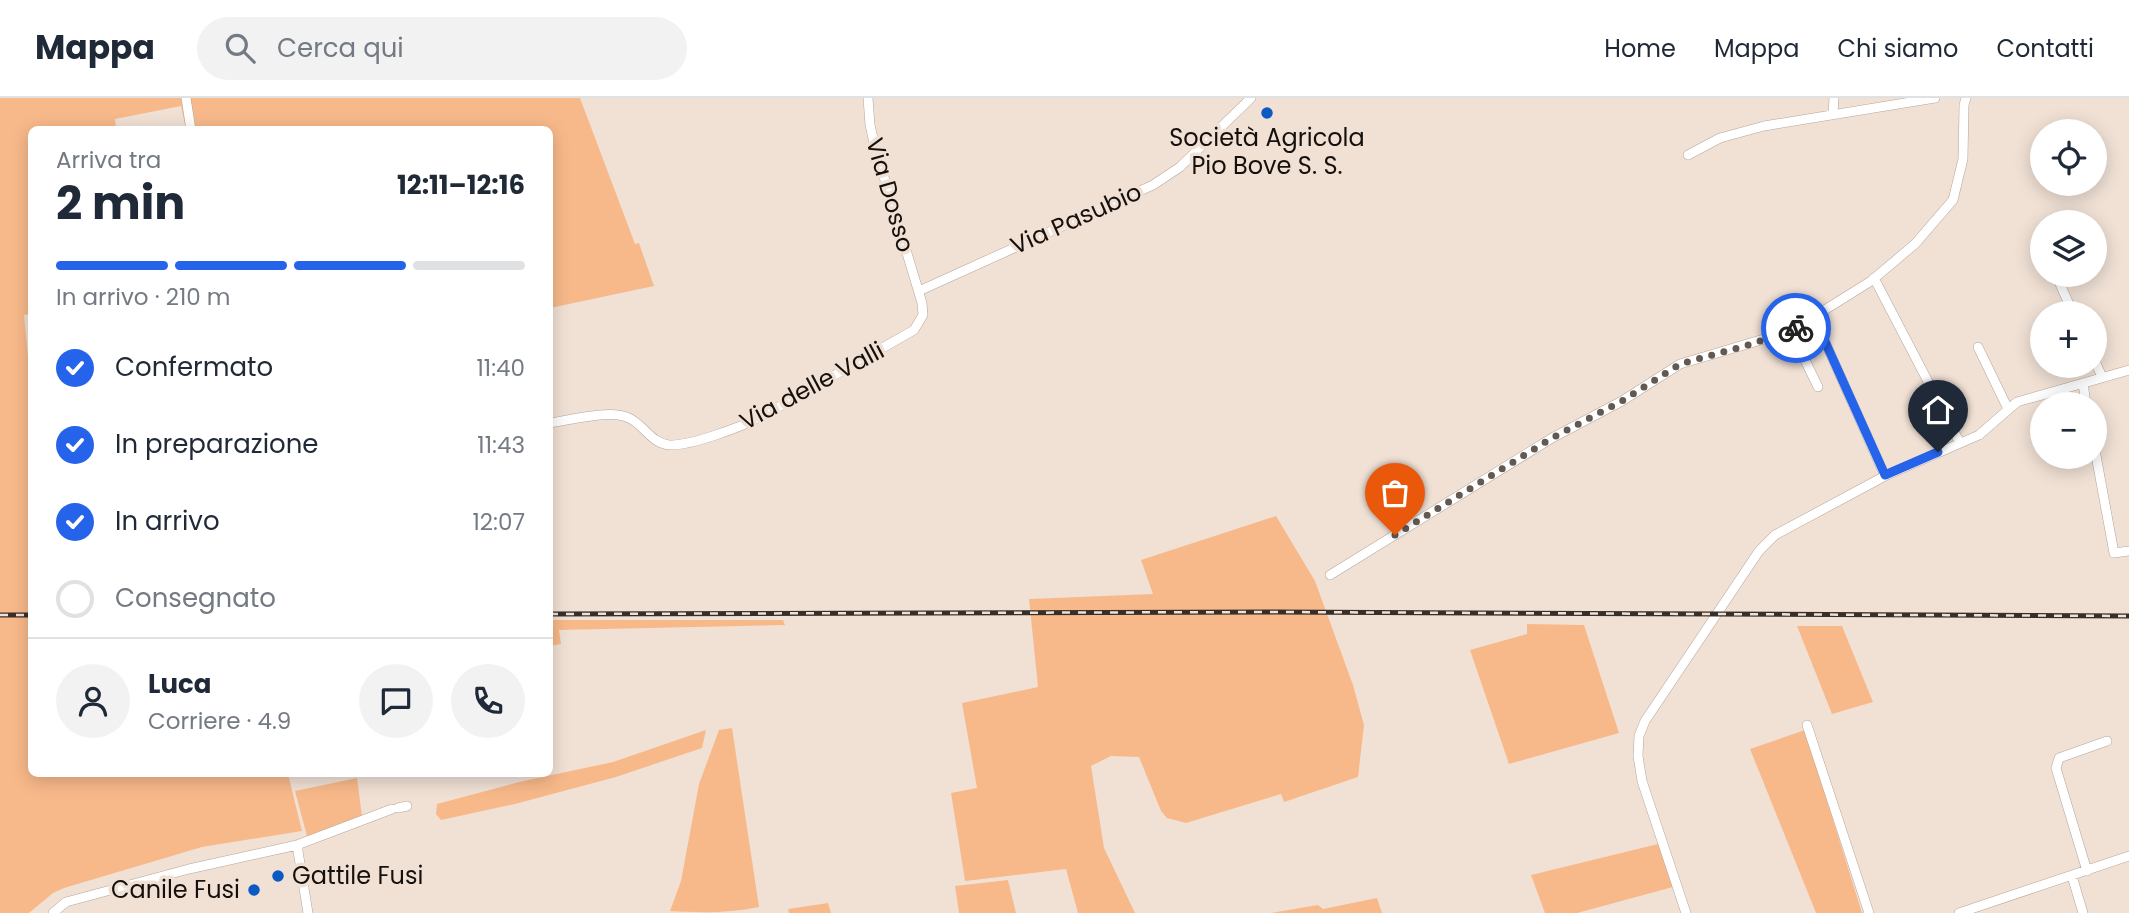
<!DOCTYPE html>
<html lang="it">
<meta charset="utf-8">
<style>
:root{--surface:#fff;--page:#f2f2f3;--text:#1f2937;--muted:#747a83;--line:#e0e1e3;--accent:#2563eb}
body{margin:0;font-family:Poppins,sans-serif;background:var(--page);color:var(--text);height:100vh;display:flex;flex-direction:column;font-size:26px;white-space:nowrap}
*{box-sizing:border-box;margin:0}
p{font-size:23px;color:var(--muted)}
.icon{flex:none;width:38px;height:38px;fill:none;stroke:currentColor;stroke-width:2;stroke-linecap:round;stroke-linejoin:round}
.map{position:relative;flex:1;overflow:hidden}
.details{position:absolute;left:28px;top:28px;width:525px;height:651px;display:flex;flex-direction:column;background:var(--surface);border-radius:10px;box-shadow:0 4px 18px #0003}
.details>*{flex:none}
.tools{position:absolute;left:2030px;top:21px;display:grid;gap:14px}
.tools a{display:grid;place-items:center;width:77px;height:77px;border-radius:50%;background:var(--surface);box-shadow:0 4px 18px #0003;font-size:35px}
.pin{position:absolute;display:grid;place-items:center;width:60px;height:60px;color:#fff;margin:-72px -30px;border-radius:50% 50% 50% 0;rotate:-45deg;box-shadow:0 0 7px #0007}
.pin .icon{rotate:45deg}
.courier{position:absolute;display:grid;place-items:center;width:70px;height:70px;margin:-35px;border:5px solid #2563eb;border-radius:50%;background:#fff;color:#222;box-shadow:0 2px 9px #0007}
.overview em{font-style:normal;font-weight:700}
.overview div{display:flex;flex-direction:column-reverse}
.overview{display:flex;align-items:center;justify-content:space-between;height:119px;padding:0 28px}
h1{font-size:46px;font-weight:700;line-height:52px}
.bar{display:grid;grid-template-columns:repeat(4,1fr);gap:10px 7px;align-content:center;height:84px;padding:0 28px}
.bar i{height:9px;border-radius:5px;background:var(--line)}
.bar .on{background:var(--accent)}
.bar p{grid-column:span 4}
.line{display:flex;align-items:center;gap:18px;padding:0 28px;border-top:2px solid var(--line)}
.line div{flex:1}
.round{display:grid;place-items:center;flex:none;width:74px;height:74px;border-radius:37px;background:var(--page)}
ol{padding:0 28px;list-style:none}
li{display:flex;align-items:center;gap:21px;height:77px}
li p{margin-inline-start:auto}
li .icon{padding:7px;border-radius:50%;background:var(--accent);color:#fff;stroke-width:4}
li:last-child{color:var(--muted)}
li i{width:38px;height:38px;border:4px solid var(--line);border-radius:50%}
header{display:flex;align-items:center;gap:42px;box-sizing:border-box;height:98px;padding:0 35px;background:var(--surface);border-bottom:2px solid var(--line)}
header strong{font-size:33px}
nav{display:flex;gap:38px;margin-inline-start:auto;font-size:24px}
.search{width:490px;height:63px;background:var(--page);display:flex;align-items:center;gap:18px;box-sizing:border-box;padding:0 24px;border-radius:38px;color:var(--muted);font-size:26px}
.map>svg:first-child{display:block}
.green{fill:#f8b98a}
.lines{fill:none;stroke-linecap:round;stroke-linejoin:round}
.street-casing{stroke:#b4a59a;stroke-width:10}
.street{stroke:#fff;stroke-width:9}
.rail-casing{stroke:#362f2a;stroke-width:5}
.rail{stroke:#f1e1d5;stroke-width:2.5;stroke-dasharray:8;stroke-linecap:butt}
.done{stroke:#635953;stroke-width:7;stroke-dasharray:0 12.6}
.route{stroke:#2563eb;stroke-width:9}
.poi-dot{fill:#0b59c3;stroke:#f1e1d5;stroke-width:2.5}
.labels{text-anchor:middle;stroke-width:7;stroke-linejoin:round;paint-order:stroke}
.poi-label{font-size:24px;fill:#16100d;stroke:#f1e1d5}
.street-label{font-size:24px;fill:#16100d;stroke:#f1e1d5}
</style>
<header>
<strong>Mappa</strong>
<div class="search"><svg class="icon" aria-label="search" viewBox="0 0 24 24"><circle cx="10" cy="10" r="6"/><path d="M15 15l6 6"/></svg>Cerca qui</div>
<nav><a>Home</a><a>Mappa</a><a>Chi siamo</a><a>Contatti</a></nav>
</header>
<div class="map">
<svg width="2129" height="815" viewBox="0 0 2129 815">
<rect width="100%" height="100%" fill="#f1e1d5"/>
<!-- green -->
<path class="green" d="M 0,0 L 580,0 L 635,146 L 639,145 L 654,188 L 550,210 L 550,32 L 186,31 L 181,8 L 115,21 L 116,31 L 32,32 L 32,216 L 24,217 L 32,299 L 32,676 L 288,676 L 302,733 L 202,749 L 64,790 L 53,795 L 29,815 L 0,815 Z
M 1276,418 L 1315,483 L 1353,587 L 1364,627 L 1358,679 L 1284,704 L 1281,696 L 1186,725 L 1167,720 L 1161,713 L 1139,659 L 1111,658 L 1091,668 L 1104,750 L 1135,815 L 1078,815 L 1066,771 L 965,783 L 951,695 L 977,690 L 962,605 L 1038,589 L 1029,501 L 1153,496 L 1141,462 Z
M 550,522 L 783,522 L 785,527 L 559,532 L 561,546 L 550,548 Z
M 1527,526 L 1584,527 L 1619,635 L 1509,666 L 1470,552 L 1527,536 Z
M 1797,528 L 1842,528 L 1873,604 L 1832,616 Z
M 732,630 L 759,809 C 731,815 699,815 670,813 L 681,783 L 699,686 L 719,632 Z
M 706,632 L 702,650 L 616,679 L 515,706 L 441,722 L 436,716 L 437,706 L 519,684 L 613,664 Z
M 1805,632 L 1862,815 L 1816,815 L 1750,651 Z
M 357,680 L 362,718 L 307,738 L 295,693 Z
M 1658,746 L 1673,789 L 1577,815 L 1545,815 L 1531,777 Z
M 1008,782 L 1016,815 L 959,815 L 955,788 Z
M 1377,800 L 1382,815 L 1271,815 L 1318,807 L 1323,811 Z
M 828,805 L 831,815 L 789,815 L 788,811 Z"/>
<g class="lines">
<!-- street casing -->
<g class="street-casing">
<path id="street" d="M 186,0 L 191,32
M 1833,15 L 1834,0
M 1688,57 L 1720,40 L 1764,28 L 1935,0
M 2056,177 L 2073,215
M 1874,180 L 1960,345
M 919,193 L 1153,87 L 1180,69 L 1251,0
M 1814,219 L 1885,378
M 1791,233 L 1818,289
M 1978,249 L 2008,311
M 2095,263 L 2102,279
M 2083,285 L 2086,306
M 550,325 C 571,322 610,311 629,320 C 644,327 651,345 669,347 C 691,348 740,329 761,319 L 914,232 L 923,217 L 922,205 L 875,49 L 870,27 L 868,0
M 2095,352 L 2114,455 L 2129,453
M 1330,477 L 1552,340 L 1622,303 L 1680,266 L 1791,233 L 1871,183 L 1915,146 L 1953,102 L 1963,61 L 1964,7 L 1966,0
M 1807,627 L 1869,815
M 398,710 L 407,708
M 297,747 L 308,815
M 2087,773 L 2056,670 L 2059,660 L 2107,643
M 2072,778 L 2083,815
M 53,815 L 66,804 L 189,771 L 297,747 L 392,711
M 1686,815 L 1642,683 L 1638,658 L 1639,638 L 1645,623 L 1759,453 L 1775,437 L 1885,378 L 1979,337 L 2017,304 L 2129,272
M 1959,815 L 2129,758"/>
</g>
<!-- street -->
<use href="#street" class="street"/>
<!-- rail casing -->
<g class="rail-casing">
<path id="rail" d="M 550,516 L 1276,514 L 2129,518
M 0,517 L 32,517"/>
</g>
<!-- rail -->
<use href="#rail" class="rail"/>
</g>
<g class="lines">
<!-- done -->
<path class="done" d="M 1395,437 L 1552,340 L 1622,303 L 1680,266 L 1752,246 L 1796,230"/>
<!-- route -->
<path class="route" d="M 1796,230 L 1814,219 L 1885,377 L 1938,354"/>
</g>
<!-- markers -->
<g class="poi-dot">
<circle cx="1267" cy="15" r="7"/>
<circle cx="278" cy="778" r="7"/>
<circle cx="254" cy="792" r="7"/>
</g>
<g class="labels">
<!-- poi labels -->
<g class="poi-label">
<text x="1267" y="48">Società Agricola<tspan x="1267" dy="28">Pio Bove S. S.</tspan></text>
<text x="292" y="786" text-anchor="start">Gattile Fusi</text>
<text x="240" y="800" text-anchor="end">Canile Fusi</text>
</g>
<!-- street labels -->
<g class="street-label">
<text transform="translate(890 97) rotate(74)" y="8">Via Dosso</text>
<text transform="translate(1076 121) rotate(-24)" y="8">Via Pasubio</text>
<text transform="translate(812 288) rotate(-28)" y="8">Via delle Valli</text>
</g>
</g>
</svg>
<div class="tools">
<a><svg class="icon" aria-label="locate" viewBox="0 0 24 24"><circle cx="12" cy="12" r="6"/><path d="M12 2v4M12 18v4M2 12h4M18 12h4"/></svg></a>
<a><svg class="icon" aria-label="layers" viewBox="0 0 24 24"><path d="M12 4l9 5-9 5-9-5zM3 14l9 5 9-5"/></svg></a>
<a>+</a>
<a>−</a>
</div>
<div class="pin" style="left:1395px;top:437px;background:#ea580c"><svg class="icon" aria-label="bag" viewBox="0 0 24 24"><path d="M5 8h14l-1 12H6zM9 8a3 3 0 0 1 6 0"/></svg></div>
<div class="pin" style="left:1938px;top:354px;background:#1f2937"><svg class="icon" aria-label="home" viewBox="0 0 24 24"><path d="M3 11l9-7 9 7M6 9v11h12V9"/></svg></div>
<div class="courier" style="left:1796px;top:230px"><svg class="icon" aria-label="bike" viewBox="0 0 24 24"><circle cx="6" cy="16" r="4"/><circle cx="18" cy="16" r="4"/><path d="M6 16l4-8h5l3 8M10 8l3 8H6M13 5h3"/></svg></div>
<section class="details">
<div class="overview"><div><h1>2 min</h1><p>Arriva tra</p></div><em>12:11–12:16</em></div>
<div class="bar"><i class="on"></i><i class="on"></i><i class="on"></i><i></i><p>In arrivo · 210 m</p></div>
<ol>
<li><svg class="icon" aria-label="check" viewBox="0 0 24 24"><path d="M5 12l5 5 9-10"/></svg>Confermato<p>11:40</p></li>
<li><svg class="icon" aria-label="check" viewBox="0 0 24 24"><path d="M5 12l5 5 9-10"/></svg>In preparazione<p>11:43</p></li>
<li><svg class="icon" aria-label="check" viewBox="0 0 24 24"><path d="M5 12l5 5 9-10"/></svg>In arrivo<p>12:07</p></li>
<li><i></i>Consegnato</li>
</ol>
<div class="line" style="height:126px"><a class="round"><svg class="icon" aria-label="person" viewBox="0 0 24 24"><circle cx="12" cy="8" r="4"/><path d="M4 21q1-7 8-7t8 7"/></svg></a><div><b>Luca</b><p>Corriere · 4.9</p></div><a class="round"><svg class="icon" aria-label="chat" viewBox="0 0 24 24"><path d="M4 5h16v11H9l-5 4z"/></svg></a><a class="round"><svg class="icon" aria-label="phone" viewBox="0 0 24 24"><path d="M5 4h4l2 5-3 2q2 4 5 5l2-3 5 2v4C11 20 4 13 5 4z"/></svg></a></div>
</section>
</div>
